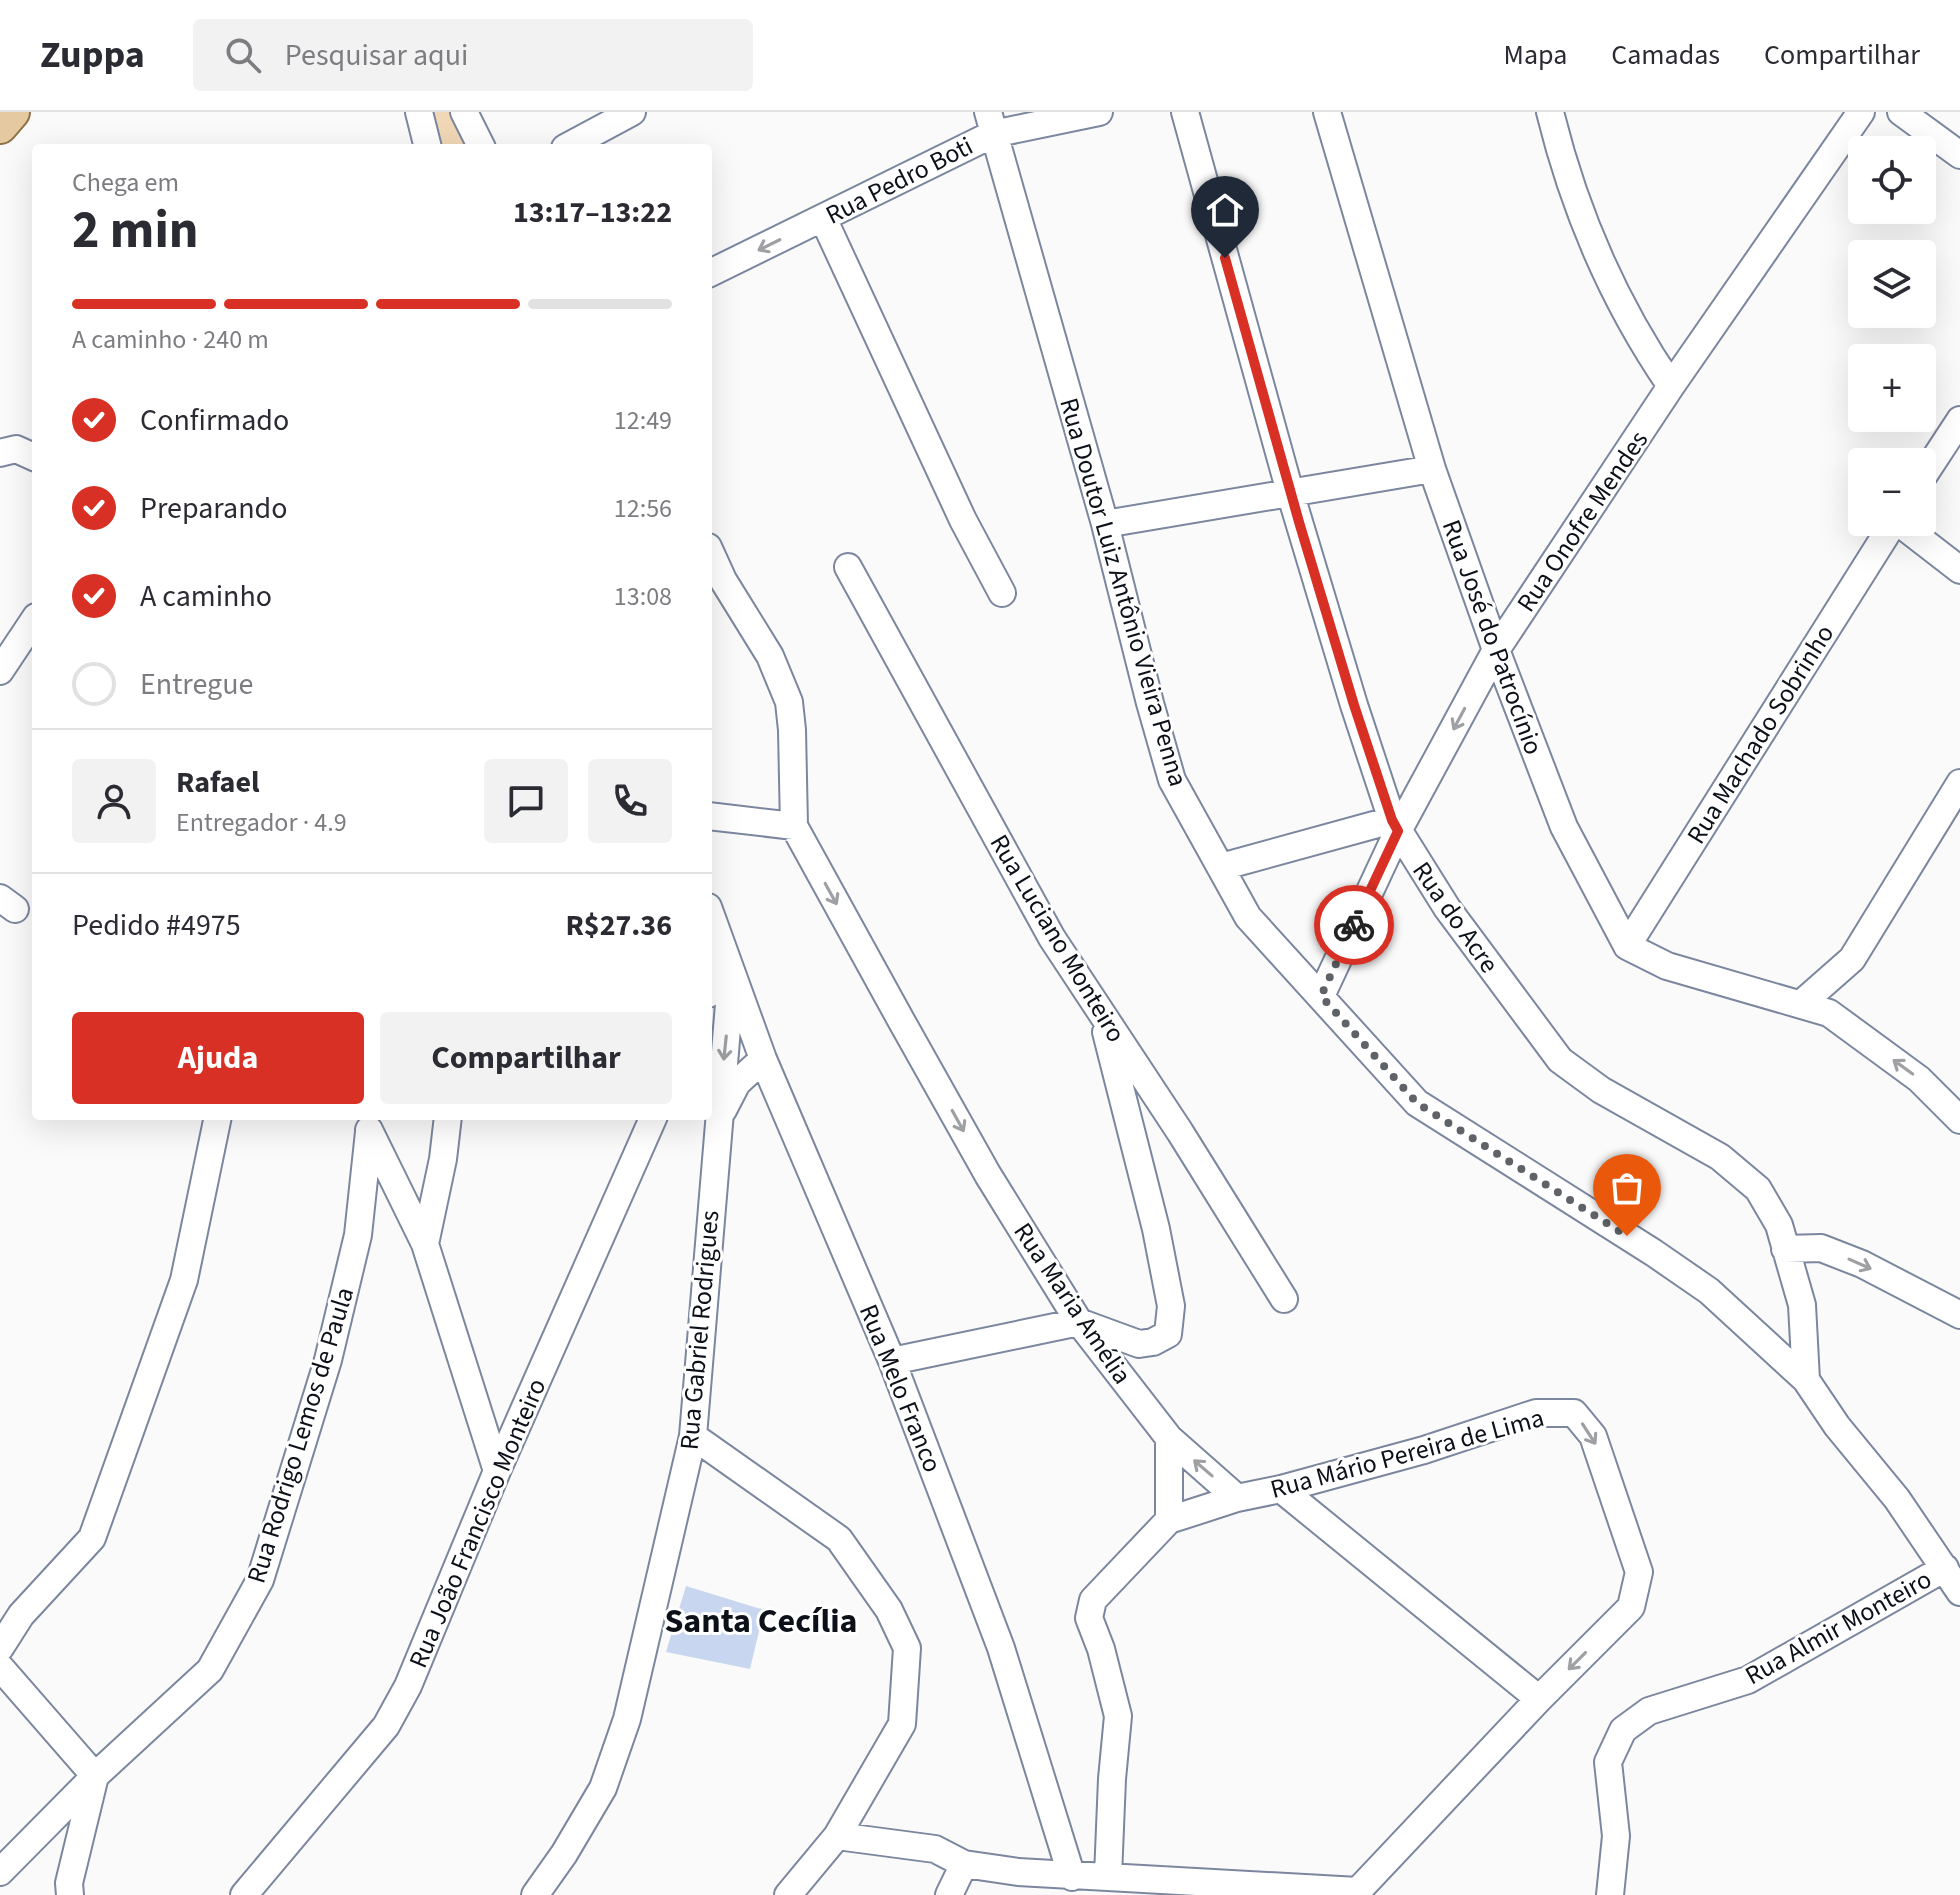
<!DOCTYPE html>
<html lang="pt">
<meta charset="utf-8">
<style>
:root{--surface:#fff;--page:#f2f2f3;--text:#2b2b33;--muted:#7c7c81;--line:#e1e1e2;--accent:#d93025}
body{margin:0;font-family:"Source Sans 3",sans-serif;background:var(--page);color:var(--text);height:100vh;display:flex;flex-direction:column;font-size:30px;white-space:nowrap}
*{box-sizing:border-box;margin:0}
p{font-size:26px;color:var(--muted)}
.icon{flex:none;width:44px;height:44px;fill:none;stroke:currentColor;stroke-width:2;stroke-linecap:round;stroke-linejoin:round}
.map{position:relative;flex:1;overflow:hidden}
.panel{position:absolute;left:32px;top:32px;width:680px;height:976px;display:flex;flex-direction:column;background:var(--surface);border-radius:8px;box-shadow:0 8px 32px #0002}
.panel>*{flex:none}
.tools{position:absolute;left:1848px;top:24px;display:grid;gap:16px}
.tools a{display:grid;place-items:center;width:88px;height:88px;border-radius:8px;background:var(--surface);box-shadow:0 8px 32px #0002;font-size:40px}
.pin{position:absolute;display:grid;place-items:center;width:68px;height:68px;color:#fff;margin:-82px -34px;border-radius:50% 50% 50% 0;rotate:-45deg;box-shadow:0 0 8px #0007}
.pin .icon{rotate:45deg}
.courier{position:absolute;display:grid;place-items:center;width:80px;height:80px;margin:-40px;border:6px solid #d93025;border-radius:50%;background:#fff;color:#222;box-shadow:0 2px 10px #0007}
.summary em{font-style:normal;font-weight:700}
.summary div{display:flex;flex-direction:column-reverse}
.summary{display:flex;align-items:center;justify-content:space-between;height:136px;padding:0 40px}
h1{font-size:52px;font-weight:700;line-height:60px}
.bar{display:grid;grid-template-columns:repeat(4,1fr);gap:12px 8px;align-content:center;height:96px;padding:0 40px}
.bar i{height:10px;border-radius:6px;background:var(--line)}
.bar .current{background:var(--accent)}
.bar p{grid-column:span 4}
.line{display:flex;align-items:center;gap:20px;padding:0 40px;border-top:2px solid var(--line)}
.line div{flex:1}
.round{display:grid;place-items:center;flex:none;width:84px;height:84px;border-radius:8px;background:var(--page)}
ol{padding:0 40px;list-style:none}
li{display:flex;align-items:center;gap:24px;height:88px}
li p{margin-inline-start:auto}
li .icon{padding:8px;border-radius:50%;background:var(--accent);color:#fff;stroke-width:4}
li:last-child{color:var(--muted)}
li i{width:44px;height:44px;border:4px solid var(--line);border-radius:50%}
.primary-button{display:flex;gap:16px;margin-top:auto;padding:16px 40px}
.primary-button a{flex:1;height:92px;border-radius:8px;background:var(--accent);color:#fff;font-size:32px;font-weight:700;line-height:92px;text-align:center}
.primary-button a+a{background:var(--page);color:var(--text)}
header{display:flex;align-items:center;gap:48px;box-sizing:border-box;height:112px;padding:0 40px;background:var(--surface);border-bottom:2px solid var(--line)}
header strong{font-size:38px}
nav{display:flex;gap:44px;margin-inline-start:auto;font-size:28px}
.search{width:560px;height:72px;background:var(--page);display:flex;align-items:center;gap:20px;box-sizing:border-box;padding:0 28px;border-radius:8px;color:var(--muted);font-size:30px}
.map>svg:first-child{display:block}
.green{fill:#f0d7b6}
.building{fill:#c9d6f0}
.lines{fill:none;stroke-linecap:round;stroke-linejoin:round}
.minor-casing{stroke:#7b879f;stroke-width:30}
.major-casing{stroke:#8e7148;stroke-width:38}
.minor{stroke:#fff;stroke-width:26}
.major{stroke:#e5c9a0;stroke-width:34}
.oneway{stroke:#9ea0a3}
.done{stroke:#5f6368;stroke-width:8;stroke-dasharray:0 14.4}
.route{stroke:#d93025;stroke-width:10}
.labels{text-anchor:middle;stroke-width:6;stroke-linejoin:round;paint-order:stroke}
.street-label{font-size:26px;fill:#0c1119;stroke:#fff}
.district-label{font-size:34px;font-weight:bold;fill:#0c1119;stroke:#fff}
</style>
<header>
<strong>Zuppa</strong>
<div class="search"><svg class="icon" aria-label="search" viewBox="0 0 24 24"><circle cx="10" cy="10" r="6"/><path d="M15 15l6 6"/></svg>Pesquisar aqui</div>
<nav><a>Mapa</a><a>Camadas</a><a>Compartilhar</a></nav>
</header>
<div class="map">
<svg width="1960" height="1783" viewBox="0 0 1960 1783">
<rect width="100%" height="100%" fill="#fafafa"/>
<!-- green -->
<path class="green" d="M 428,0 L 456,0 L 473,36 L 435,36 Z"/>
<!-- building -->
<path class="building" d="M 686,1474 L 764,1498 L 750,1557 L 666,1540 Z"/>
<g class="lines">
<!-- minor casing -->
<g class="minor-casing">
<path id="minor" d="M 419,0 L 428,36
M 464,0 L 482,36
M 988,0 L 1105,412 L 1150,591 L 1172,668 L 1248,805 L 1417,991 L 1654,1141 L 1709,1179 L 1806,1268 L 1837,1314 L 1897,1387 L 1960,1480
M 1185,0 L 1290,380 L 1354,593 L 1392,708 L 1447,796 L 1560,948 L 1601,978 L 1720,1045 L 1758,1077 L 1779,1113 L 1802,1193 L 1806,1268
M 1327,0 L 1432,357 L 1496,538 L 1564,715 L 1627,834 L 1667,854 L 1829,901 L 1919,967 L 1960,1008
M 1550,0 C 1574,98 1614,191 1671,274
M 1901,0 L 1960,43
M 565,36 L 632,0
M 823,106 L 963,408 L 1002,481
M 708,162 L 993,22 L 1099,0
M 0,341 L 16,337 L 36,346
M 1922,366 L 1960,308
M 1898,410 L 1960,458
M 1105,412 L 1432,357
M 708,435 L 723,468 L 770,544 L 789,590 L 792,618 L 794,714 L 902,910 L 988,1063 L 1079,1210 L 1169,1326 L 1237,1386
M 848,455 L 1052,826 L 1180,1020 L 1284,1187
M 0,559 L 36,505
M 708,704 L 794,714
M 1221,755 L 1392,708
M 0,786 L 15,797
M 708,795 L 763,947 L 892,1249 L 1001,1536 L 1072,1765
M 1627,834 L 1894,410
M 708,882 L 725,844
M 1321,884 L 1398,719 L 1496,538 L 1671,274 L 1861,0
M 1802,891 L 1852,847 L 1960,671
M 723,998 L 737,971 L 763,947
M 369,1018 L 425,1132 L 497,1359
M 425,1132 L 443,1047 L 448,1004
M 1785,1137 L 1821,1136 L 1862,1152 L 1960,1203
M 892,1249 L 1079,1210 L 1139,1232 L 1153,1230 L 1168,1222 L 1171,1194 L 1156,1117 L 1106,920
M 693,1324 L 839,1427 L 889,1498 L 907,1536 L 902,1612 L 837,1724 L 788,1783
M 1281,1377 L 1539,1587
M 1169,1408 L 1237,1386 L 1281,1377 L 1424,1338 L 1536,1301 L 1574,1301 L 1593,1324 L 1639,1460 L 1631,1495 L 1539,1587 L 1354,1783
M 0,1536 L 21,1503 L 92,1426 L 184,1168 L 218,1004
M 0,1555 L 95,1664
M 837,1724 L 935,1737 L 964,1752 L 1018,1760 L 1358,1779
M 0,1760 L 95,1664 L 210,1558 L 260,1468 L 328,1248 L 358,1123 L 369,1020
M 1108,1764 L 1112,1667 L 1118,1604 L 1101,1537 L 1089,1506 L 1093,1488 L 1169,1408 L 1169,1326
M 70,1783 L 69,1771 L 95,1664
M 244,1783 L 386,1614 L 408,1574 L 497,1359 L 654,1004
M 535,1783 L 564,1742 L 603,1676 L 627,1607 L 693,1324 L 731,868
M 949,1783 L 964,1752
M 1610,1783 L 1616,1724 L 1608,1650 L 1623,1618 L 1649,1599 L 1748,1568 L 1945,1456"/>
</g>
<!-- major casing -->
<g class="major-casing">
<path id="major" d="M 0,14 L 12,0"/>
</g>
<!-- minor -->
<use href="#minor" class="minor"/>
<!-- major -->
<use href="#major" class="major"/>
</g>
<!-- one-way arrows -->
<defs><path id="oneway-shaft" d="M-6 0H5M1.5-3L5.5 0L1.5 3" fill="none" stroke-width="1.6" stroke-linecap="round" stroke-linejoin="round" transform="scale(2)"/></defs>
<g class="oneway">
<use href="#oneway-shaft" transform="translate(769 133) rotate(154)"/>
<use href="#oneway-shaft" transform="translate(1459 607) rotate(118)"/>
<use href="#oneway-shaft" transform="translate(831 782) rotate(61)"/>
<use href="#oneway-shaft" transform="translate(725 936) rotate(96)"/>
<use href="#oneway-shaft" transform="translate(1903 955) rotate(-144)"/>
<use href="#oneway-shaft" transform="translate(958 1009) rotate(61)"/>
<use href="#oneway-shaft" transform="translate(1860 1152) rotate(24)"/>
<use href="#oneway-shaft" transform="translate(1589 1322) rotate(57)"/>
<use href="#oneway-shaft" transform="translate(1203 1356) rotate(-139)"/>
<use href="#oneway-shaft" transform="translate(1577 1549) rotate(135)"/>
</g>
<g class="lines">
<!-- done -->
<path class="done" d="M 1354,813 L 1321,884 L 1417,991 L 1627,1124"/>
<!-- route -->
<path class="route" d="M 1225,146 L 1299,410 L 1354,593 L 1392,708 L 1398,719 L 1354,813"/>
</g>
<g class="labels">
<!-- street labels -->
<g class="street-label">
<text transform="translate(899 68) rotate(-27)" y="9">Rua Pedro Boti</text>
<text transform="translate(1582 409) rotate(-56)" y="9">Rua Onofre Mendes</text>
<text transform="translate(1124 480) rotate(74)" y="9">Rua Doutor Luiz Antônio Vieira Penna</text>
<text transform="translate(1493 525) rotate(70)" y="9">Rua José do Patrocínio</text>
<text transform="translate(1760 622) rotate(-58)" y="9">Rua Machado Sobrinho</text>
<text transform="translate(1456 805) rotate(55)" y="9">Rua do Acre</text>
<text transform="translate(1058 826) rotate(59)" y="9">Rua Luciano Monteiro</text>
<text transform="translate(1073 1191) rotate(56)" y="9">Rua Maria Amélia</text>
<text transform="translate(699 1218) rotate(-85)" y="9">Rua Gabriel Rodrigues</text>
<text transform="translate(901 1276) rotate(68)" y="9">Rua Melo Franco</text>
<text transform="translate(300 1323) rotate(-73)" y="9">Rua Rodrigo Lemos de Paula</text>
<text transform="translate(1407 1341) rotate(-15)" y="9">Rua Mário Pereira de Lima</text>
<text transform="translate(477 1411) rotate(-67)" y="9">Rua João Francisco Monteiro</text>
<text transform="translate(1838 1515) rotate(-29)" y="9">Rua Almir Monteiro</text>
</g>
<!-- district labels -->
<g class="district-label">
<text x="761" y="1520">Santa Cecília</text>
</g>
</g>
</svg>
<div class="tools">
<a><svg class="icon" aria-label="locate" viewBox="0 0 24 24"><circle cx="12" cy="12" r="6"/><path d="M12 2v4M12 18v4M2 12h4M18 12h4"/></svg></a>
<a><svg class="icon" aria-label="layers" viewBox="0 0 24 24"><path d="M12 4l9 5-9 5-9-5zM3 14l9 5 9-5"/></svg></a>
<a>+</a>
<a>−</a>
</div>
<div class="pin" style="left:1627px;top:1124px;background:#ea580c"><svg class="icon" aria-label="bag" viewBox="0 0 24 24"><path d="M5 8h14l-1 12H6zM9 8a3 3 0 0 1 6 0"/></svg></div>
<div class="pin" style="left:1225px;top:146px;background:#1f2937"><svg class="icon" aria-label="home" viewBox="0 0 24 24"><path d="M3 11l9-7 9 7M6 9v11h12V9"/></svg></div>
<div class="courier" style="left:1354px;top:813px"><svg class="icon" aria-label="bike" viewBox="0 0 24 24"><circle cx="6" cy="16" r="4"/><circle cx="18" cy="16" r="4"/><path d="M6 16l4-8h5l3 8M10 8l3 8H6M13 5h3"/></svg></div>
<section class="panel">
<div class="summary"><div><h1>2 min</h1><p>Chega em</p></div><em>13:17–13:22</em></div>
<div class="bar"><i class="current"></i><i class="current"></i><i class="current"></i><i></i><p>A caminho · 240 m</p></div>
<ol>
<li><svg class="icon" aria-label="check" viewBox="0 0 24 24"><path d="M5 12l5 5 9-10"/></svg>Confirmado<p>12:49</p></li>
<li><svg class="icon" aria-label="check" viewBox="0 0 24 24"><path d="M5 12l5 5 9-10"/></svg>Preparando<p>12:56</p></li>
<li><svg class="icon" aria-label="check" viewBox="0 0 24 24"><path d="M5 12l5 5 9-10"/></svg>A caminho<p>13:08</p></li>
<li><i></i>Entregue</li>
</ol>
<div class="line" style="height:144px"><a class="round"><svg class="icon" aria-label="person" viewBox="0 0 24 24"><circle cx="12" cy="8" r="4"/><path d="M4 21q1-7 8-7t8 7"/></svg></a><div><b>Rafael</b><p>Entregador · 4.9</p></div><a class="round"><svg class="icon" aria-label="chat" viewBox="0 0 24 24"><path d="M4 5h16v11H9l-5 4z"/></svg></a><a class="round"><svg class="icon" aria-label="phone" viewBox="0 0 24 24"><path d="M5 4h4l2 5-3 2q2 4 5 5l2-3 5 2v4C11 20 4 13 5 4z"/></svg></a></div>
<div class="line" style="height:104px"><div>Pedido #4975</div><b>R$27.36</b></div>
<div class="primary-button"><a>Ajuda</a><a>Compartilhar</a></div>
</section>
</div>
